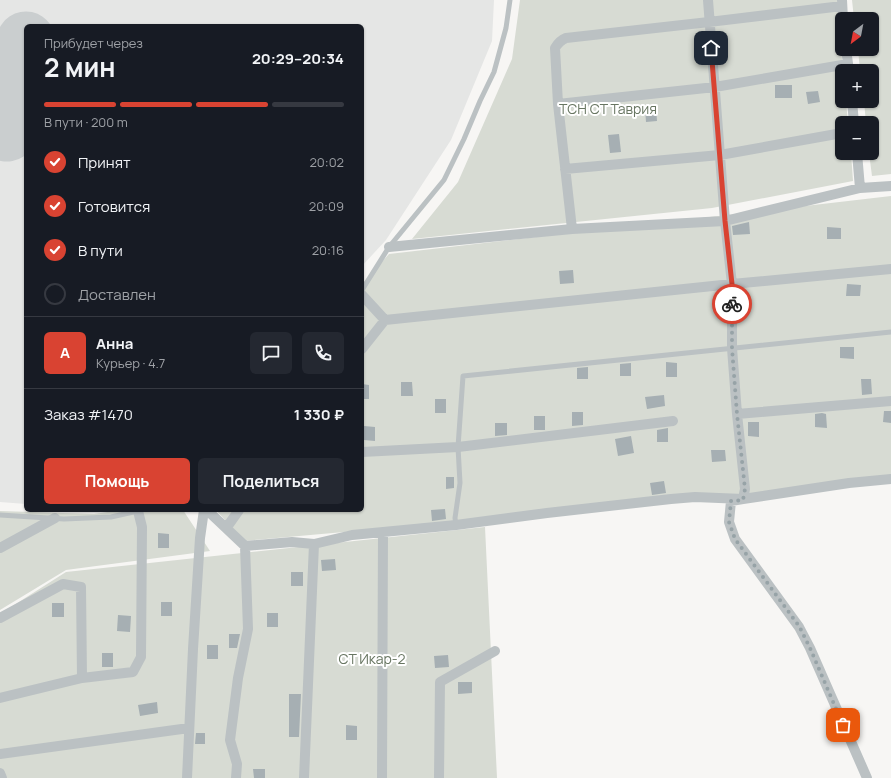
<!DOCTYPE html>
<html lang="ru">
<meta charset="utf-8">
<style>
:root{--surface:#171b24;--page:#242831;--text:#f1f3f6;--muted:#9ea1a6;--line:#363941;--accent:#d94332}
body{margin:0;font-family:Manrope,sans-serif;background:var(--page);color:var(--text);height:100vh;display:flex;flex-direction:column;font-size:15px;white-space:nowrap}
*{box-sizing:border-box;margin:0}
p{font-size:13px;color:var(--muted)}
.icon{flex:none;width:22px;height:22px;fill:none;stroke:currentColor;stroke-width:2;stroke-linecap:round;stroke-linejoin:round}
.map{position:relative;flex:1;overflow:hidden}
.sheet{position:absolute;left:24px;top:24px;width:340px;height:488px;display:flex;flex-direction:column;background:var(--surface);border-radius:6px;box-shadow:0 1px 3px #0004}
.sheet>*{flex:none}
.needle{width:26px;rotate:212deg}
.controls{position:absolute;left:835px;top:12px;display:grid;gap:8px}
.controls a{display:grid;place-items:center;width:44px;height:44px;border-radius:6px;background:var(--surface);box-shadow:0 1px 3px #0004;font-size:20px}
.pin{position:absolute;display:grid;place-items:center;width:34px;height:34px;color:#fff;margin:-17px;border-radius:8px;box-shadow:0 2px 6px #0006}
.courier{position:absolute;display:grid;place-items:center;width:40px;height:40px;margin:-20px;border:3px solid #d94332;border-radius:50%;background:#fff;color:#222;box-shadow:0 1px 5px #0007}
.overview em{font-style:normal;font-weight:700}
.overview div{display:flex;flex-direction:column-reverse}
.overview{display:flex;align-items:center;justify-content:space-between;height:68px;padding:0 20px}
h1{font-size:26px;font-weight:700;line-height:30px}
.bar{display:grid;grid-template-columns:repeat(4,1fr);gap:6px 4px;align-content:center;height:48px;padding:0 20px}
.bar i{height:5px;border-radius:3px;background:var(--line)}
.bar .active{background:var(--accent)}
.bar p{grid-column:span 4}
.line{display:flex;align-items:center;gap:10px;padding:0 20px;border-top:1px solid var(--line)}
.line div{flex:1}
.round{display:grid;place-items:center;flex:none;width:42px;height:42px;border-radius:6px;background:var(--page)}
ol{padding:0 20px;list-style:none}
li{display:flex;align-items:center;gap:12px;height:44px}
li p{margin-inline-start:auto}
li .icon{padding:4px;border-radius:50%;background:var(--accent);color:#fff;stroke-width:4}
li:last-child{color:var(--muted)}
li i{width:22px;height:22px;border:2px solid var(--line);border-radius:50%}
.button{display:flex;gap:8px;margin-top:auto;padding:8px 20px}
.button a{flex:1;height:46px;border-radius:6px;background:var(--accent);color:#fff;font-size:16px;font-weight:700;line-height:46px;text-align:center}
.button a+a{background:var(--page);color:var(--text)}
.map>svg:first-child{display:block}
.built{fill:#e5e6e5}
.green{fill:#d7dbd3}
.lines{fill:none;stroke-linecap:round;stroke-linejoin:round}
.runway{stroke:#cacecf;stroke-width:59}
.building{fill:#a6afb3}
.service{stroke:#bbc1c3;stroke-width:5}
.minor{stroke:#bbc1c3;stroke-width:10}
.done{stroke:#97a3a7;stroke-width:4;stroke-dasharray:0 7.2}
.route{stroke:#d94332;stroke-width:5}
.labels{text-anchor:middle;stroke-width:4;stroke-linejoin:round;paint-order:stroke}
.park-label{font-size:14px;fill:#687662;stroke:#fff}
</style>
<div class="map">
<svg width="891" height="778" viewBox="0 0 891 778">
<rect width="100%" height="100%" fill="#f7f6f4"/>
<!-- built -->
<path class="built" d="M 0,0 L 494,0 L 492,41 L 451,140 L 386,240 L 362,266 L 362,26 L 26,26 L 26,504 L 0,502 Z"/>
<!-- green -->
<path class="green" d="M 520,0 L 837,0 L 843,71 L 842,71 L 842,101 L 846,101 L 848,123 L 842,123 L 842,153 L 851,153 L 853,181 L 712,208 L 412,239 L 458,182 L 512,59 Z
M 852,0 L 891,0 L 891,174 L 872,176 L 869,153 L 872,153 L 872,123 L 866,123 L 864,101 L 872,101 L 872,71 L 860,71 L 858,49 L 872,49 L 872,19 L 854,19 Z
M 891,196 L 891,483 L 244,541 L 216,510 L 362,510 L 362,284 L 389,254 Z
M 121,510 L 183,510 L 210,551 L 66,570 L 0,610 L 0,511 L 94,514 Z
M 485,527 L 497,778 L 4,778 L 0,771 L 0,614 L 66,572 Z"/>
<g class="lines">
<!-- runway -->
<path class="runway" d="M 7,132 L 26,41"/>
</g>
<!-- building -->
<path class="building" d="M 775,85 L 792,85 L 792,98 L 775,98 Z
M 818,91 L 820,102 L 808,104 L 806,92 Z
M 656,107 L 657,121 L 646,122 L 645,108 Z
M 619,134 L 621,152 L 610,153 L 608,135 Z
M 749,222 L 750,234 L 733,235 L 732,226 Z
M 827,227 L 841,228 L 841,239 L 827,239 Z
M 573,270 L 574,283 L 560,284 L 559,271 Z
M 847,284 L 861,285 L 860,296 L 846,296 Z
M 840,347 L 854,347 L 854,359 L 840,358 Z
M 666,362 L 677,363 L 677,377 L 666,377 Z
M 631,363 L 631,376 L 620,376 L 620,364 Z
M 588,367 L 588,379 L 577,379 L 577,368 Z
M 861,379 L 871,379 L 872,394 L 862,395 Z
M 401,382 L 412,382 L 413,396 L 401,396 Z
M 362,384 L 369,385 L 369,399 L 362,399 Z
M 664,395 L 665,406 L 647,409 L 645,397 Z
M 435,399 L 446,399 L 446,413 L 435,413 Z
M 884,411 L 891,411 L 891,423 L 883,422 Z
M 572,412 L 583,412 L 583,425 L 572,426 Z
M 822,413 L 826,414 L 827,428 L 815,427 L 815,414 Z
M 534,416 L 545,416 L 545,430 L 534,430 Z
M 748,422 L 759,422 L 759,437 L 748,436 Z
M 495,423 L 507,423 L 507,435 L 495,436 Z
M 364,426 L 375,427 L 375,441 L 364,440 Z
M 668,428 L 668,442 L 657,442 L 657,430 Z
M 631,436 L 634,453 L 618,456 L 615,439 Z
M 711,450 L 725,450 L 726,461 L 712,462 Z
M 446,477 L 454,477 L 454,488 L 446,489 Z
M 664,481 L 666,493 L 652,495 L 650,483 Z
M 445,509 L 446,519 L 432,521 L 431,510 Z
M 158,533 L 169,534 L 169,548 L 158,548 Z
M 335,559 L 336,570 L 322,571 L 321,560 Z
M 291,572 L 303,572 L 303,586 L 291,586 Z
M 161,602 L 172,602 L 172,616 L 161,616 Z
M 52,603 L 64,603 L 64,617 L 52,617 Z
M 267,613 L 278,613 L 278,627 L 267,627 Z
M 118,615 L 131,616 L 130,632 L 117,631 Z
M 229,634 L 240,634 L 237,648 L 229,648 Z
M 207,645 L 218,645 L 218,659 L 207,659 Z
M 102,653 L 113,653 L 113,667 L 102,667 Z
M 448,655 L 449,667 L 435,668 L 434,656 Z
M 458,682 L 472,682 L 472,693 L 458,694 Z
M 289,694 L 301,694 L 299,737 L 289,737 Z
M 157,702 L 158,713 L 140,716 L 138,705 Z
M 346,725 L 357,726 L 357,740 L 346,740 Z
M 196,733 L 205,733 L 205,744 L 195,744 Z
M 253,769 L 265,769 L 265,778 L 254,778 Z"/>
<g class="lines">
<!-- service -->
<path class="service" d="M 362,290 L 389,247 L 444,180 L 464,139 L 480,101 L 494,72 L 506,28 L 510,0
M 0,515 L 64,519 L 111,517 L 138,511
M 456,525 L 455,518 L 460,483 L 458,447 L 463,376 L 891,332"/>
<!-- minor -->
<path class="minor" d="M 708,0 L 725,221 L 732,284 L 732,348 L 737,414 L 745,489 L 743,499 L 731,501 L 729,522 L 735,539 L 799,627 L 810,648 L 867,778
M 842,0 L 843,19
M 846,49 L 849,71
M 852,101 L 854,123
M 558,104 L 715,87 L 848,64
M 857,153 L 860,188
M 565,169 L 720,155 L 842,133
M 572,229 L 558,104 L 555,48 C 558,43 561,40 566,38 L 709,22 L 842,6
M 389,247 L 572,229 L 725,221 L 860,188 L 891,186
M 362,295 L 385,320 L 732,284 L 891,269
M 362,349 L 385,320
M 737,414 L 891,401
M 362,452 L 458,447 L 673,421
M 207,510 L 245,546 L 292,542 L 314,544 L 352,535 L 456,525 L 547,513 L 671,499 L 695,497 L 743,499 L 849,483 L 891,479
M 227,527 L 239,510
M 0,548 L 55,518
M 0,618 L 63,584 L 81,587 L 82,678
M 0,698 L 82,678 L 133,672 L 141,657 L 142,527 L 138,511
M 0,754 L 189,728
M 0,773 L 2,778
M 187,778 L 193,649 L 200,538 L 204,510
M 236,778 L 237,764 L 230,740 L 238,678 L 248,629 L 245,546
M 304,778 L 314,544
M 382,778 L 383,532
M 439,778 L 440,682 L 495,651"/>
</g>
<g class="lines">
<!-- done -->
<path class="done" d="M 732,304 L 732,348 L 737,414 L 745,489 L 743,500 L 731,501 L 729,522 L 735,539 L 799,626 L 810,648 L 843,725"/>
<!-- route -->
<path class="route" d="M 711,48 L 725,221 L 732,284 L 732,304"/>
</g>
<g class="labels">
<!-- park labels -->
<g class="park-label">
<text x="608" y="114">ТСН СТ Таврия</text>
<text x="372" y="664">СТ Икар-2</text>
</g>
</g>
</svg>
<div class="controls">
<a><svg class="needle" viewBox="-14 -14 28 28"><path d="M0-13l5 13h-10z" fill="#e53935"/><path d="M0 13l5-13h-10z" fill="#9ea1a6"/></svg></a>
<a>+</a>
<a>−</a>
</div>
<div class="pin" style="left:843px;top:725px;background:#ea580c"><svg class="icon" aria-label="bag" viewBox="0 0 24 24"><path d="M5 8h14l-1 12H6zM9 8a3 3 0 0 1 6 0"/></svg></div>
<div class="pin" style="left:711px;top:48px;background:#1f2937"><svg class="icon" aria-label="home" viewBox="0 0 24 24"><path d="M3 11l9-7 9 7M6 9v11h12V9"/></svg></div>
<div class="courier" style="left:732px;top:304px"><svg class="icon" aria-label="bike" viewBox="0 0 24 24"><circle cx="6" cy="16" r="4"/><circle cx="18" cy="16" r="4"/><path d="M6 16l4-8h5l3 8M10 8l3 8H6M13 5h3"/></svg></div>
<section class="sheet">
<div class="overview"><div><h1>2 мин</h1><p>Прибудет через</p></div><em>20:29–20:34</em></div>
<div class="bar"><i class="active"></i><i class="active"></i><i class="active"></i><i></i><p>В пути · 200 m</p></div>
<ol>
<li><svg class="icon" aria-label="check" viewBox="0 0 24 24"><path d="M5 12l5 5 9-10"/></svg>Принят<p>20:02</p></li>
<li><svg class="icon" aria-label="check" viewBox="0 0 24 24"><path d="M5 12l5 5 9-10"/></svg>Готовится<p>20:09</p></li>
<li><svg class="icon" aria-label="check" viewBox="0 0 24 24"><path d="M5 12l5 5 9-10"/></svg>В пути<p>20:16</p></li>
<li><i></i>Доставлен</li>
</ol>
<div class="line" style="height:72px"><b class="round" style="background:var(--accent);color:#fff">А</b><div><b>Анна</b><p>Курьер · 4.7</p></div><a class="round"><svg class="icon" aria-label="chat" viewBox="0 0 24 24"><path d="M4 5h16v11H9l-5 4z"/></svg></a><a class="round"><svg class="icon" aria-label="phone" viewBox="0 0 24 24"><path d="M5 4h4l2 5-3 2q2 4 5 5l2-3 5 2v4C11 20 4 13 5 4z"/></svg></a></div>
<div class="line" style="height:52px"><div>Заказ #1470</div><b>1 330 ₽</b></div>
<div class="button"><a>Помощь</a><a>Поделиться</a></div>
</section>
</div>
